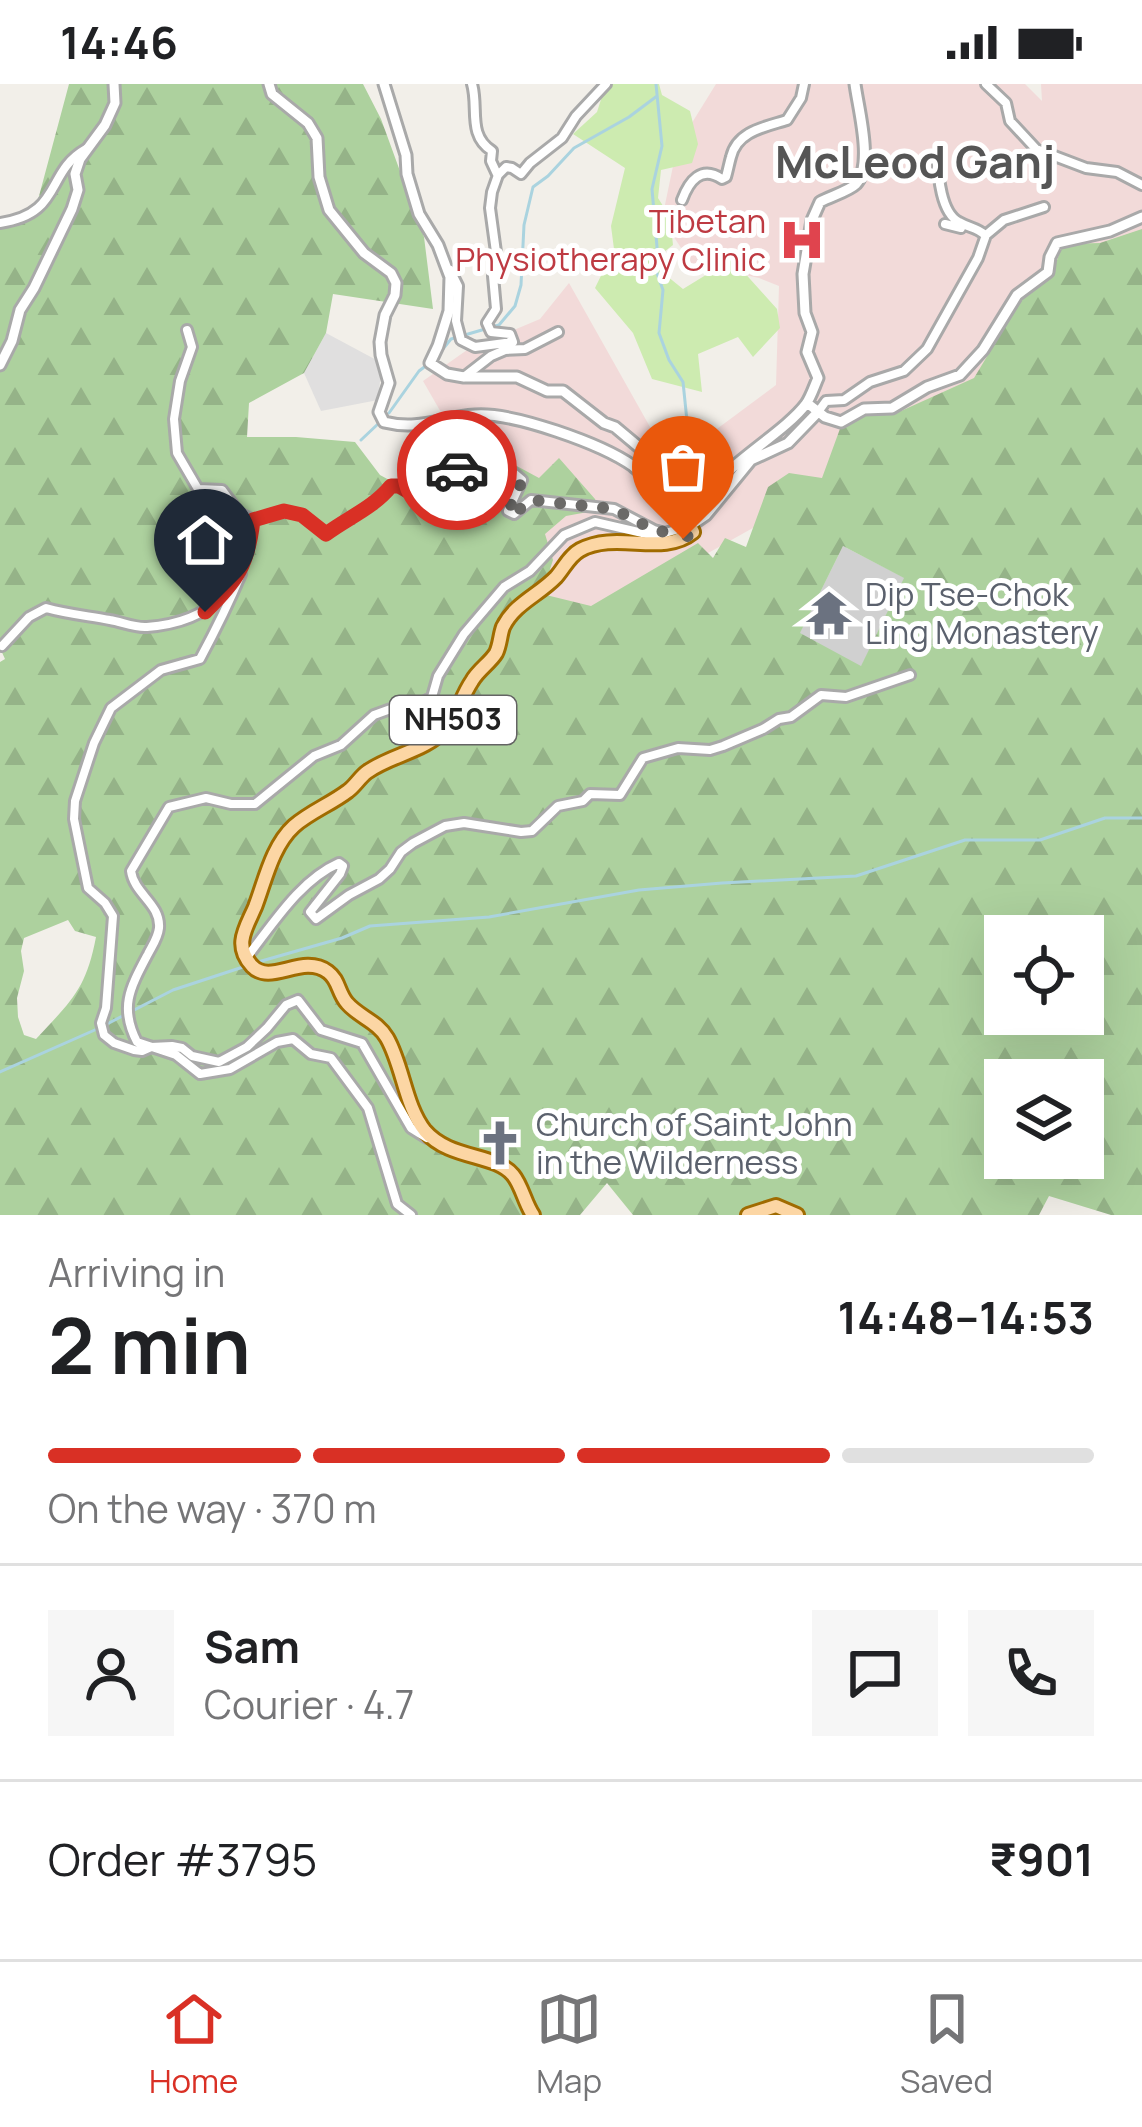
<!DOCTYPE html>
<meta charset="utf-8">
<style>
:root{--surface:#fff;--page:#f6f6f6;--text:#202124;--muted:#757577;--line:#e0e0e0;--accent:#d93025}
body{margin:0;font-family:Manrope,sans-serif;background:var(--page);color:var(--text);height:100vh;display:flex;flex-direction:column;font-size:45px;white-space:nowrap}
*{box-sizing:border-box;margin:0}
p{font-size:39px;color:var(--muted)}
.icon{flex:none;width:66px;height:66px;fill:none;stroke:currentColor;stroke-width:2;stroke-linecap:round;stroke-linejoin:round}
.map{position:relative;height:1131px;overflow:hidden}
.panel{display:flex;flex-direction:column;background:var(--surface);flex:1}
.panel>*{flex:none}
.fabs{position:absolute;left:984px;top:831px;display:grid;gap:24px}
.fabs a{display:grid;place-items:center;width:120px;height:120px;border-radius:0px;background:var(--surface);box-shadow:0 12px 48px #0002;font-size:60px}
.pin{position:absolute;display:grid;place-items:center;width:102px;height:102px;color:#fff;margin:-123px -51px;border-radius:50% 50% 50% 0;rotate:-45deg;box-shadow:0 0 12px #0007}
.pin .icon{rotate:45deg}
.courier{position:absolute;display:grid;place-items:center;width:120px;height:120px;margin:-60px;border:9px solid #d93025;border-radius:50%;background:#fff;color:#222;box-shadow:0 3px 15px #0007}
.summary em{font-style:normal;font-weight:700}
.summary div{display:flex;flex-direction:column-reverse}
.summary{display:flex;align-items:center;justify-content:space-between;height:204px;padding:0 48px}
h1{font-size:78px;font-weight:700;line-height:90px}
.bar{display:grid;grid-template-columns:repeat(4,1fr);gap:18px 12px;align-content:center;height:144px;padding:0 48px}
.bar i{height:15px;border-radius:9px;background:var(--line)}
.bar .on{background:var(--accent)}
.bar p{grid-column:span 4}
.line{display:flex;align-items:center;gap:30px;padding:0 48px;border-top:3px solid var(--line)}
.line div{flex:1}
.round{display:grid;place-items:center;flex:none;width:126px;height:126px;border-radius:0px;background:var(--page)}
.status{display:flex;justify-content:space-between;align-items:center;height:84px;padding:0 60px;background:var(--surface);direction:ltr}
.status svg{height:33px;fill:currentColor}
.dock{display:flex;justify-content:space-around;align-items:center;height:168px;border-top:3px solid var(--line);background:var(--surface);font-size:33px;color:var(--muted)}
.dock a{display:grid;justify-items:center;gap:6px}
.dock .on{color:var(--accent)}
.map>svg:first-child{display:block}
.residential{fill:#e0dfdf}
.commercial{fill:#f2dad9}
.religious{fill:#d0d0d0}
.grass{fill:#cdebb0}
.forest{fill:url(#forest-firs);fill-rule:evenodd}
.lines{fill:none;stroke-linecap:round;stroke-linejoin:round}
.stream{stroke:#aad3df;stroke-width:3}
.minor-casing{stroke:#a9a9a9;stroke-width:14}
.tertiary-casing{stroke:#a9a9a9;stroke-width:15}
.primary-casing{stroke:#a06b00;stroke-width:18}
.minor{stroke:#fff;stroke-width:8}
.tertiary{stroke:#fff;stroke-width:9}
.primary{stroke:#fcd6a4;stroke-width:12}
.done{stroke:#6b6a68;stroke-width:12;stroke-dasharray:0 21.6}
.route{stroke:#d93025;stroke-width:15}
.labels{text-anchor:middle;stroke-width:10;stroke-linejoin:round;paint-order:stroke}
.shield{fill:#fff;stroke:#646464;stroke-width:3}
.shield-label{font-size:30px;font-weight:bold;fill:#222}
.health-label{font-size:33px;fill:#be3a42;stroke:#fff;text-anchor:end}
.worship-label{font-size:33px;fill:#5b616d;stroke:#fff;text-anchor:start}
.district-label{font-size:45px;font-weight:bold;fill:#555;stroke:#fff}
</style>
<div class="status"><b>14:46</b><svg viewBox="0 0 49 12"><path d="M0 12V9h3v3zM5 12V6h3v6zM10 12V3h3v9zM15 12V0h3v12zM26 1h20v11H26zM47 4h2v5h-2z"/></svg></div>
<div class="map">
<svg width="1142" height="1131" viewBox="0 0 1142 1131">
<defs>
<pattern id="forest-firs" width="22" height="20" patternUnits="userSpaceOnUse" patternTransform="scale(3)"><rect width="22" height="20" fill="#add19e"/><path d="M5 1l3.5 6h-7zM16 11l3.5 6h-7z" fill="#95b388"/></pattern>
</defs>
<rect width="100%" height="100%" fill="#f2efe9"/>
<!-- residential -->
<path class="residential" d="M 326,249 L 382,279 L 378,316 L 321,327 L 304,289 Z"/>
<!-- commercial -->
<path class="commercial" d="M 716,0 L 1025,0 L 1042,17 L 1041,0 L 1142,0 L 1142,199 L 937,341 L 567,548 L 423,297 L 467,266 L 540,235 L 569,199 L 654,350 L 702,356 L 776,301 L 779,202 L 759,194 L 691,179 L 662,135 L 677,63 Z"/>
<!-- religious -->
<path class="religious" d="M 843,462 L 905,494 L 861,583 L 799,550 Z"/>
<!-- grass -->
<path class="grass" d="M 606,0 L 659,0 L 662,11 L 690,27 L 698,60 L 692,79 L 661,86 L 658,114 L 670,133 L 673,161 L 660,171 L 662,188 L 683,205 L 732,175 L 777,225 L 780,244 L 753,273 L 738,253 L 698,270 L 702,308 L 652,295 L 633,249 L 595,204 L 614,165 L 611,142 L 625,84 L 573,50 L 597,28 Z"/>
<!-- forest -->
<path class="forest" d="M 69,0 L 363,0 L 381,35 L 424,153 L 433,225 L 333,210 L 326,249 L 304,289 L 249,319 L 247,353 L 296,353 L 355,358 L 380,391 L 426,416 L 458,398 L 493,369 L 539,394 L 559,374 L 595,415 L 599,426 L 566,432 L 545,450 L 553,476 L 542,510 L 591,522 L 698,459 L 713,474 L 725,454 L 746,463 L 768,403 L 789,389 L 822,394 L 841,342 L 864,330 L 901,327 L 974,294 L 1021,216 L 1051,192 L 1063,160 L 1100,159 L 1142,145 L 1142,1131 L 1111,1131 L 1049,1112 L 1039,1131 L 788,1131 L 755,1123 L 739,1131 L 633,1131 L 607,1099 L 580,1131 L 0,1131 L 0,578 L 5,575 L 0,564 L 0,139 L 35,127 ZM 843,462 L 904,494 L 861,582 L 800,549 ZM 68,836 L 75,847 L 96,853 C 86,906 71,917 36,955 L 24,951 L 18,933 L 17,914 L 24,887 L 21,867 L 24,854 ZM 1005,852 L 1083,852 L 1083,930 L 1005,930 ZM 1005,996 L 1083,996 L 1083,1074 L 1005,1074 Z"/>
<g class="lines">
<!-- stream -->
<path class="stream" d="M 656,0 L 662,62 L 652,105 L 657,163 L 654,181 L 663,206 L 659,249 L 669,276 L 683,298 L 687,337
M 438,271 L 451,255 L 499,241 L 515,222 L 521,201 L 524,141 L 533,103 L 548,92 L 574,64 L 629,33 L 657,12
M 389,329 L 419,287 L 427,281
M 361,356 L 379,339
M 258,878 L 342,854 L 370,842 L 489,833 L 639,806 L 722,799 L 856,792 L 965,756 L 1040,756 L 1105,734 L 1142,734
M 107,940 L 173,906 L 243,883
M 0,988 L 97,945"/>
<!-- minor casing -->
<g class="minor-casing">
<path id="minor" d="M 472,0 C 479,24 467,51 492,67 L 491,77 L 497,90
M 986,0 L 1006,19 L 1010,37 L 1036,65 L 1086,84 L 1117,88 L 1142,101
M 938,74 C 938,92 941,129 959,138 C 969,144 976,143 985,151
M 682,116 C 689,97 701,81 722,95 L 726,93 C 728,86 729,80 731,73 C 737,47 765,43 787,36 L 801,14 L 804,0
M 0,139 C 63,130 45,88 86,65
M 945,140 L 961,144
M 450,186 L 458,202 L 456,237 L 461,256 L 475,263 L 513,258 L 510,250 L 491,248 L 487,239 L 496,225 L 493,192 L 496,168 L 490,124 L 492,108 L 498,91 L 506,83 L 512,84 L 521,90 L 530,79 L 562,54 L 576,32 L 606,0
M 187,246 L 192,263 L 180,297 L 174,335 L 177,369 L 198,405 L 222,406 L 239,429 L 253,436
M 464,293 L 491,272 L 505,266 L 525,265 L 558,248
M 818,328 L 826,317 L 844,316 L 870,298 L 904,287 L 927,265 L 978,174 L 986,151 L 1004,136 L 1044,123
M 253,436 L 284,427 L 302,431 L 326,450 C 349,432 372,425 391,402 L 399,402 L 418,413 L 458,385 L 471,371 L 482,368 L 501,378 L 522,396 L 508,427 L 514,430 L 531,416 L 614,425 L 654,446 L 665,449 L 690,442
M 241,490 C 229,519 215,547 200,575 L 161,586 L 111,624 L 94,659 L 75,717 L 74,735 L 88,804 L 105,819 L 113,832 L 106,924 L 101,939 L 104,951 L 114,959 L 134,966 L 142,967 L 151,963 L 172,962 L 182,964 L 192,972 L 219,978 L 247,963 L 267,944 L 286,921 L 298,916 L 321,946 L 362,959 L 411,1044 L 427,1054
M 2,562 L 29,533 L 46,524 C 67,530 89,532 110,536 C 122,538 135,544 147,543 C 214,538 246,501 253,436
M 247,873 C 273,840 300,796 339,779 L 343,782 L 340,790 L 310,828 L 316,835 L 349,811 L 379,795 L 390,785 L 401,768 L 413,759 L 445,742 L 464,739 L 521,748 L 532,747 L 558,722 L 583,717 L 590,710 L 620,711 L 643,674 L 678,664 L 710,666 L 723,662 L 763,645 L 779,635 L 791,633 L 821,611 L 846,613 L 910,591
M 411,1131 L 397,1120 L 368,1024 L 331,974 L 311,970 L 293,955 L 277,958 L 230,985 L 200,990 L 176,971 L 137,958 C 119,923 130,904 148,870 C 152,862 158,854 159,844 C 161,820 134,810 131,787 L 169,723 L 206,714 L 231,720 L 255,720 L 314,672 L 341,661 L 374,631 L 396,623 L 415,623 L 432,613 L 438,592 L 464,550 L 504,503 L 530,487 L 564,451 L 595,438 L 664,454"/>
</g>
<!-- tertiary casing -->
<g class="tertiary-casing">
<path id="tertiary" d="M 269,0 L 272,10 L 308,39 L 317,54 L 319,93 L 329,126 L 364,169 L 391,189 L 396,199 L 395,211 L 385,231 L 380,258 L 381,271 L 389,299 L 379,328 L 384,338 C 420,347 441,333 475,331 C 513,328 602,360 633,382 C 641,389 655,398 661,406 C 667,415 668,422 676,429
M 384,0 L 406,71 L 407,90 L 419,130 L 438,161 L 450,193 L 449,227 L 438,262 L 430,279 L 447,290 L 464,293 L 517,293 L 547,307 L 563,307 L 604,339 L 615,343 L 652,374 L 666,409
M 0,281 L 12,257 L 20,226 L 34,204 L 72,125 L 78,106 L 75,90 L 80,75 L 105,41 L 115,19 L 114,0
M 807,319 L 825,333 L 841,338 L 864,325 L 892,324 L 927,303 L 960,291 L 983,266 L 1017,211 L 1048,188 L 1050,173 L 1057,159 L 1110,147 L 1142,133
M 690,442 C 691,400 781,354 806,320 C 811,313 814,303 818,294 L 807,268 L 812,248 L 805,229 L 803,190 L 812,136 L 820,118 C 831,112 849,107 856,100 C 874,81 858,24 855,0
M 690,442 L 706,431 L 751,376 L 788,359 L 818,328"/>
</g>
<!-- primary casing -->
<g class="primary-casing">
<path id="primary" d="M 533,1131 C 525,1120 522,1102 513,1091 C 495,1069 450,1076 425,1047 C 405,1022 403,982 387,954 C 377,937 359,933 347,919 C 338,909 339,896 328,888 C 302,869 271,902 252,882 C 233,861 246,844 255,823 C 265,797 272,762 294,742 C 310,728 331,720 348,707 C 355,702 360,693 367,688 C 392,670 425,668 446,644 C 459,629 461,613 472,597 C 478,586 490,579 496,569 C 500,561 500,551 503,543 C 515,519 539,511 556,493 C 564,484 569,472 580,466 C 617,446 662,473 693,448 L 690,442
M 748,1131 L 776,1122 L 797,1131"/>
</g>
<!-- minor -->
<use href="#minor" class="minor"/>
<!-- tertiary -->
<use href="#tertiary" class="tertiary"/>
<!-- primary -->
<use href="#primary" class="primary"/>
</g>
<g class="lines">
<!-- done -->
<path class="done" d="M 457,386 L 471,371 L 482,368 L 501,378 L 522,397 L 508,427 L 514,430 L 531,416 L 614,425 L 654,446 L 665,448 L 690,442 L 694,448 L 683,455"/>
<!-- route -->
<path class="route" d="M 205,528 C 237,497 248,481 253,436 L 284,427 L 302,431 L 326,450 C 349,433 373,424 391,402 L 399,402 L 418,413 L 457,386"/>
</g>
<!-- icons -->
<defs>
<g id="hospital-bare" transform="scale(3.6)"><path d="M-5-5h3v3.5h4V-5h3V5h-3V1.5h-4V5h-3Z" fill="#e0444e" stroke="#fff" stroke-width="2.5" paint-order="stroke"/></g>
<g id="temple-bare" transform="scale(3.6)"><path d="M0-6L5-2H3V0L6.5 2.5H4V6H1.5V3h-3V6H-4V2.5H-6.5L-3 0V-2H-5Z" fill="#6b7280" stroke="#fff" stroke-width="2.5" paint-order="stroke"/></g>
<g id="church-bare" transform="scale(3.6)"><path d="M-1.2-6h2.4v3.5h3.3v2.4h-3.3V6h-2.4V-.1h-3.3v-2.4h3.3Z" fill="#6b7280" stroke="#fff" stroke-width="2.5" paint-order="stroke"/></g>
</defs>
<g fill-rule="evenodd">
<use href="#hospital-bare" x="802" y="156"/>
<use href="#temple-bare" x="829" y="529"/>
<use href="#church-bare" x="500" y="1059"/>
</g>
<g class="labels">
<!-- shield labels -->
<rect class="shield" x="390" y="612" width="126" height="48" rx="9"/>
<g class="shield-label">
<text x="453" y="646">NH503</text>
</g>
<!-- health labels -->
<g class="health-label">
<text x="766" y="149">Tibetan<tspan x="766" dy="38">Physiotherapy Clinic</tspan></text>
</g>
<!-- worship labels -->
<g class="worship-label">
<text x="865" y="522">Dip Tse-Chok<tspan x="865" dy="38">Ling Monastery</tspan></text>
<text x="536" y="1052">Church of Saint John<tspan x="536" dy="38">in the Wilderness</tspan></text>
</g>
<!-- district labels -->
<g class="district-label">
<text x="915" y="94">McLeod Ganj</text>
</g>
</g>
</svg>
<div class="fabs">
<a><svg class="icon" aria-label="locate" viewBox="0 0 24 24"><circle cx="12" cy="12" r="6"/><path d="M12 2v4M12 18v4M2 12h4M18 12h4"/></svg></a>
<a><svg class="icon" aria-label="layers" viewBox="0 0 24 24"><path d="M12 4l9 5-9 5-9-5zM3 14l9 5 9-5"/></svg></a>
</div>
<div class="pin" style="left:683px;top:455px;background:#ea580c"><svg class="icon" aria-label="bag" viewBox="0 0 24 24"><path d="M5 8h14l-1 12H6zM9 8a3 3 0 0 1 6 0"/></svg></div>
<div class="pin" style="left:205px;top:528px;background:#1f2937"><svg class="icon" aria-label="home" viewBox="0 0 24 24"><path d="M3 11l9-7 9 7M6 9v11h12V9"/></svg></div>
<div class="courier" style="left:457px;top:386px"><svg class="icon" aria-label="car" viewBox="0 0 24 24"><path d="M5 17H2v-5l4-1 3-4h7l3 4 3 1v5h-3M9 17h6M6 11h13"/><circle cx="7" cy="17" r="2"/><circle cx="17" cy="17" r="2"/></svg></div>
</div>
<section class="panel">
<div class="summary"><div><h1>2 min</h1><p>Arriving in</p></div><em>14:48–14:53</em></div>
<div class="bar"><i class="on"></i><i class="on"></i><i class="on"></i><i></i><p>On the way · 370 m</p></div>
<div class="line" style="height:216px"><a class="round"><svg class="icon" aria-label="person" viewBox="0 0 24 24"><circle cx="12" cy="8" r="4"/><path d="M4 21q1-7 8-7t8 7"/></svg></a><div><b>Sam</b><p>Courier · 4.7</p></div><a class="round"><svg class="icon" aria-label="chat" viewBox="0 0 24 24"><path d="M4 5h16v11H9l-5 4z"/></svg></a><a class="round"><svg class="icon" aria-label="phone" viewBox="0 0 24 24"><path d="M5 4h4l2 5-3 2q2 4 5 5l2-3 5 2v4C11 20 4 13 5 4z"/></svg></a></div>
<div class="line" style="height:156px"><div>Order #3795</div><b>₹901</b></div>
</section>
<nav class="dock">
<a class="on"><svg class="icon" aria-label="home" viewBox="0 0 24 24"><path d="M3 11l9-7 9 7M6 9v11h12V9"/></svg>Home</a>
<a><svg class="icon" aria-label="map" viewBox="0 0 24 24"><path d="M3 6l6-2 6 2 6-2v14l-6 2-6-2-6 2zM9 4v14M15 6v14"/></svg>Map</a>
<a><svg class="icon" aria-label="saved" viewBox="0 0 24 24"><path d="M7 4h10v16l-5-4-5 4z"/></svg>Saved</a>
</nav>
